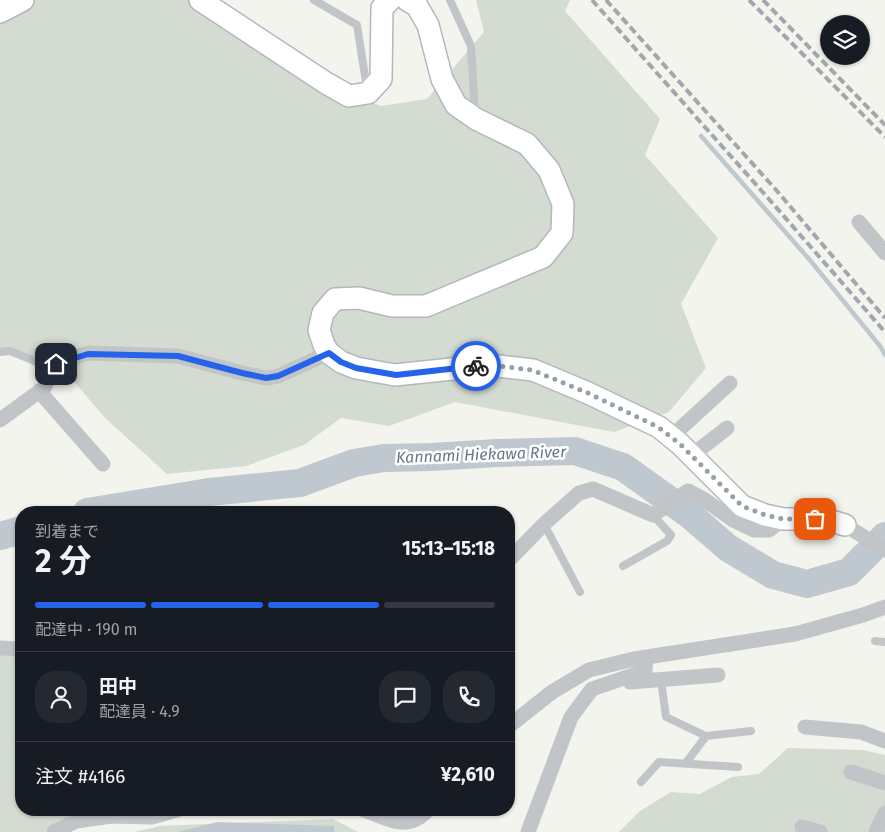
<!DOCTYPE html>
<html lang="ja">
<meta charset="utf-8">
<style>
:root{--surface:#171b24;--page:#242831;--text:#f1f3f6;--muted:#9ea1a6;--line:#363941;--accent:#2563eb}
body{margin:0;font-family:"Fira Sans","Noto Sans JP",sans-serif;background:var(--page);color:var(--text);height:100vh;display:flex;flex-direction:column;font-size:19px;white-space:nowrap}
*{box-sizing:border-box;margin:0}
p{font-size:16px;color:var(--muted)}
.icon{flex:none;width:28px;height:28px;fill:none;stroke:currentColor;stroke-width:2;stroke-linecap:round;stroke-linejoin:round}
.map{position:relative;flex:1;overflow:hidden}
.panel{position:absolute;left:15px;top:506px;width:500px;height:310px;display:flex;flex-direction:column;background:var(--surface);border-radius:20px;box-shadow:0 1px 4px #0004}
.panel>*{flex:none}
.buttons{position:absolute;left:820px;top:15px;display:grid;gap:10px}
.buttons a{display:grid;place-items:center;width:50px;height:50px;border-radius:50%;background:var(--surface);box-shadow:0 1px 4px #0004;font-size:25px}
.pin{position:absolute;display:grid;place-items:center;width:42px;height:42px;color:#fff;margin:-21px;border-radius:10px;box-shadow:0 2px 8px #0006}
.courier{position:absolute;display:grid;place-items:center;width:50px;height:50px;margin:-25px;border:4px solid #2563eb;border-radius:50%;background:#fff;color:#222;box-shadow:0 1px 6px #0007}
.head em{font-style:normal;font-weight:700}
.head div{display:flex;flex-direction:column-reverse}
.head{display:flex;align-items:center;justify-content:space-between;height:85px;padding:0 20px}
h1{font-size:32px;font-weight:700;line-height:38px}
.bar{display:grid;grid-template-columns:repeat(4,1fr);gap:8px 5px;align-content:center;height:60px;padding:0 20px}
.bar i{height:6px;border-radius:4px;background:var(--line)}
.bar .on{background:var(--accent)}
.bar p{grid-column:span 4}
.line{display:flex;align-items:center;gap:12px;padding:0 20px;border-top:1px solid var(--line)}
.line div{flex:1}
.round{display:grid;place-items:center;flex:none;width:52px;height:52px;border-radius:20px;background:var(--page)}
.map>svg:first-child{display:block}
.green{fill:#d4dbd0}
.water{fill:#bfc8ce}
.lines{fill:none;stroke-linecap:round;stroke-linejoin:round}
.stream{stroke:#bfc8ce;stroke-width:4.5}
.river{stroke:#bfc8ce;stroke-width:28}
.secondary-casing{stroke:#b3b8bc;stroke-width:24}
.lane{stroke:#c1c5c8;stroke-width:8}
.street{stroke:#c1c5c8;stroke-width:15}
.secondary{stroke:#fff;stroke-width:21}
.rail{stroke:#a1a7ad;stroke-width:4;stroke-dasharray:8 4;stroke-linecap:butt}
.done{stroke:#95a0a8;stroke-width:5;stroke-dasharray:0 9}
.route{stroke:#2563eb;stroke-width:6}
.labels{text-anchor:middle;stroke-width:5;stroke-linejoin:round;paint-order:stroke}
.water-label{font-size:16px;font-style:italic;fill:#627a86;stroke:#fff}
</style>
<div class="map">
<svg width="885" height="832" viewBox="0 0 885 832">
<rect width="100%" height="100%" fill="#f4f4ef"/>
<!-- green -->
<path class="green" d="M 0,0 L 188,0 L 275,63 L 381,106 L 427,99 L 484,32 L 476,0 L 570,0 L 565,11 L 660,119 L 645,155 L 718,238 L 681,304 L 706,368 L 669,412 L 614,432 L 455,402 L 389,426 L 341,418 L 304,445 L 246,466 L 167,474 L 105,418 L 71,378 L 49,376 L 9,348 L 0,349 Z
M 0,654 L 21,656 L 21,810 L 100,810 L 56,832 L 0,832 Z
M 788,748 L 863,750 L 885,755 L 885,832 L 619,832 L 640,811 L 671,792 L 699,794 L 732,777 L 759,774 Z
M 333,819 L 358,832 L 134,832 L 160,826 Z"/>
<!-- water -->
<path class="water" d="M 217,822 L 334,826 L 334,832 L 178,832 Z"/>
<g class="lines">
<!-- stream -->
<path class="stream" d="M 701,136 L 809,259 L 880,346 L 885,355"/>
<!-- river -->
<path class="river" d="M 87,512 L 209,492 L 300,483 L 354,463 L 384,458 L 431,457 L 498,453 L 575,451 L 623,467 L 690,515 L 728,548 L 773,575 L 807,584 L 849,572 L 885,536
M 0,536 L 21,530"/>
<!-- secondary casing -->
<g class="secondary-casing">
<path id="secondary" d="M 200,0 L 326,83 L 349,96 L 368,93 L 381,79 L 382,8 L 390,0
M 407,0 L 417,6 L 428,25 L 442,79 L 456,105 L 476,119 L 527,144 L 549,170 L 563,204 L 562,233 L 543,257 L 426,306 L 392,306 L 359,298 L 335,299 L 323,313 L 319,330 L 324,345 L 329,353 L 341,362 L 356,368 L 395,375 L 490,365 L 533,370 L 588,393 L 659,427 L 680,444 L 742,506 L 765,515 L 783,519 L 825,519 L 845,525
M 0,12 L 23,0"/>
</g>
<!-- lane -->
<path class="lane" d="M 314,0 L 357,25 L 367,89
M 450,0 L 471,46 L 475,115
M 0,352 L 10,351 L 40,363 L 56,364
M 544,524 L 580,592
M 623,566 L 667,541 L 671,535 L 653,515
M 875,641 L 885,642
M 661,680 L 666,717 L 706,736 L 751,731
M 686,763 L 706,736
M 641,782 L 659,762 L 738,767"/>
<!-- street -->
<path class="street" d="M 859,222 L 885,253
M 39,391 L 103,464
M 0,420 L 44,388 L 56,364 L 88,353 L 178,356 L 242,373 L 266,378 L 278,376 L 329,353
M 671,437 L 730,383
M 691,456 L 727,428
M 845,525 L 885,550
M 509,560 L 544,524 L 579,493 L 593,489 L 653,515 L 688,491 L 705,500 L 733,520 L 754,530 L 769,530 L 783,519
M 0,648 L 21,649
M 630,682 L 718,675
M 509,726 L 552,692 L 589,670 L 634,659 L 795,634 L 863,615 L 885,607
M 805,727 L 861,732 L 885,741
M 851,772 L 885,783
M 364,810 C 389,819 407,832 428,810
M 802,827 L 820,832
M 54,832 L 76,821 L 112,816 L 152,817 L 177,810
M 528,832 L 571,717 L 592,689 L 645,671 L 646,657
M 876,832 L 885,813"/>
<!-- secondary -->
<use href="#secondary" class="secondary"/>
<!-- rail -->
<path class="rail" d="M 592,0 L 768,198 L 885,332
M 606,0 L 777,191 L 885,318
M 749,0 L 885,137
M 763,0 L 885,125"/>
</g>
<g class="lines">
<!-- done -->
<path class="done" d="M 476,366 L 490,365 L 532,370 L 588,393 L 658,427 L 680,444 L 742,506 L 765,515 L 783,519 L 815,519"/>
<!-- route -->
<path class="route" d="M 56,364 L 88,354 L 178,356 L 242,373 L 266,378 L 278,376 L 329,353 L 341,362 L 356,368 L 396,375 L 476,366"/>
</g>
<g class="labels">
<!-- water labels -->
<g class="water-label">
<text transform="translate(481 454) rotate(-2)" y="6">Kannami Hiekawa River</text>
</g>
</g>
</svg>
<div class="buttons">
<a><svg class="icon" aria-label="layers" viewBox="0 0 24 24"><path d="M12 4l9 5-9 5-9-5zM3 14l9 5 9-5"/></svg></a>
</div>
<div class="pin" style="left:815px;top:519px;background:#ea580c"><svg class="icon" aria-label="bag" viewBox="0 0 24 24"><path d="M5 8h14l-1 12H6zM9 8a3 3 0 0 1 6 0"/></svg></div>
<div class="pin" style="left:56px;top:364px;background:#1f2937"><svg class="icon" aria-label="home" viewBox="0 0 24 24"><path d="M3 11l9-7 9 7M6 9v11h12V9"/></svg></div>
<div class="courier" style="left:476px;top:366px"><svg class="icon" aria-label="bike" viewBox="0 0 24 24"><circle cx="6" cy="16" r="4"/><circle cx="18" cy="16" r="4"/><path d="M6 16l4-8h5l3 8M10 8l3 8H6M13 5h3"/></svg></div>
<section class="panel">
<div class="head"><div><h1>2 分</h1><p>到着まで</p></div><em>15:13–15:18</em></div>
<div class="bar"><i class="on"></i><i class="on"></i><i class="on"></i><i></i><p>配達中 · 190 m</p></div>
<div class="line" style="height:90px"><a class="round"><svg class="icon" aria-label="person" viewBox="0 0 24 24"><circle cx="12" cy="8" r="4"/><path d="M4 21q1-7 8-7t8 7"/></svg></a><div><b>田中</b><p>配達員 · 4.9</p></div><a class="round"><svg class="icon" aria-label="chat" viewBox="0 0 24 24"><path d="M4 5h16v11H9l-5 4z"/></svg></a><a class="round"><svg class="icon" aria-label="phone" viewBox="0 0 24 24"><path d="M5 4h4l2 5-3 2q2 4 5 5l2-3 5 2v4C11 20 4 13 5 4z"/></svg></a></div>
<div class="line" style="height:65px"><div>注文 #4166</div><b>¥2,610</b></div>
</section>
</div>
